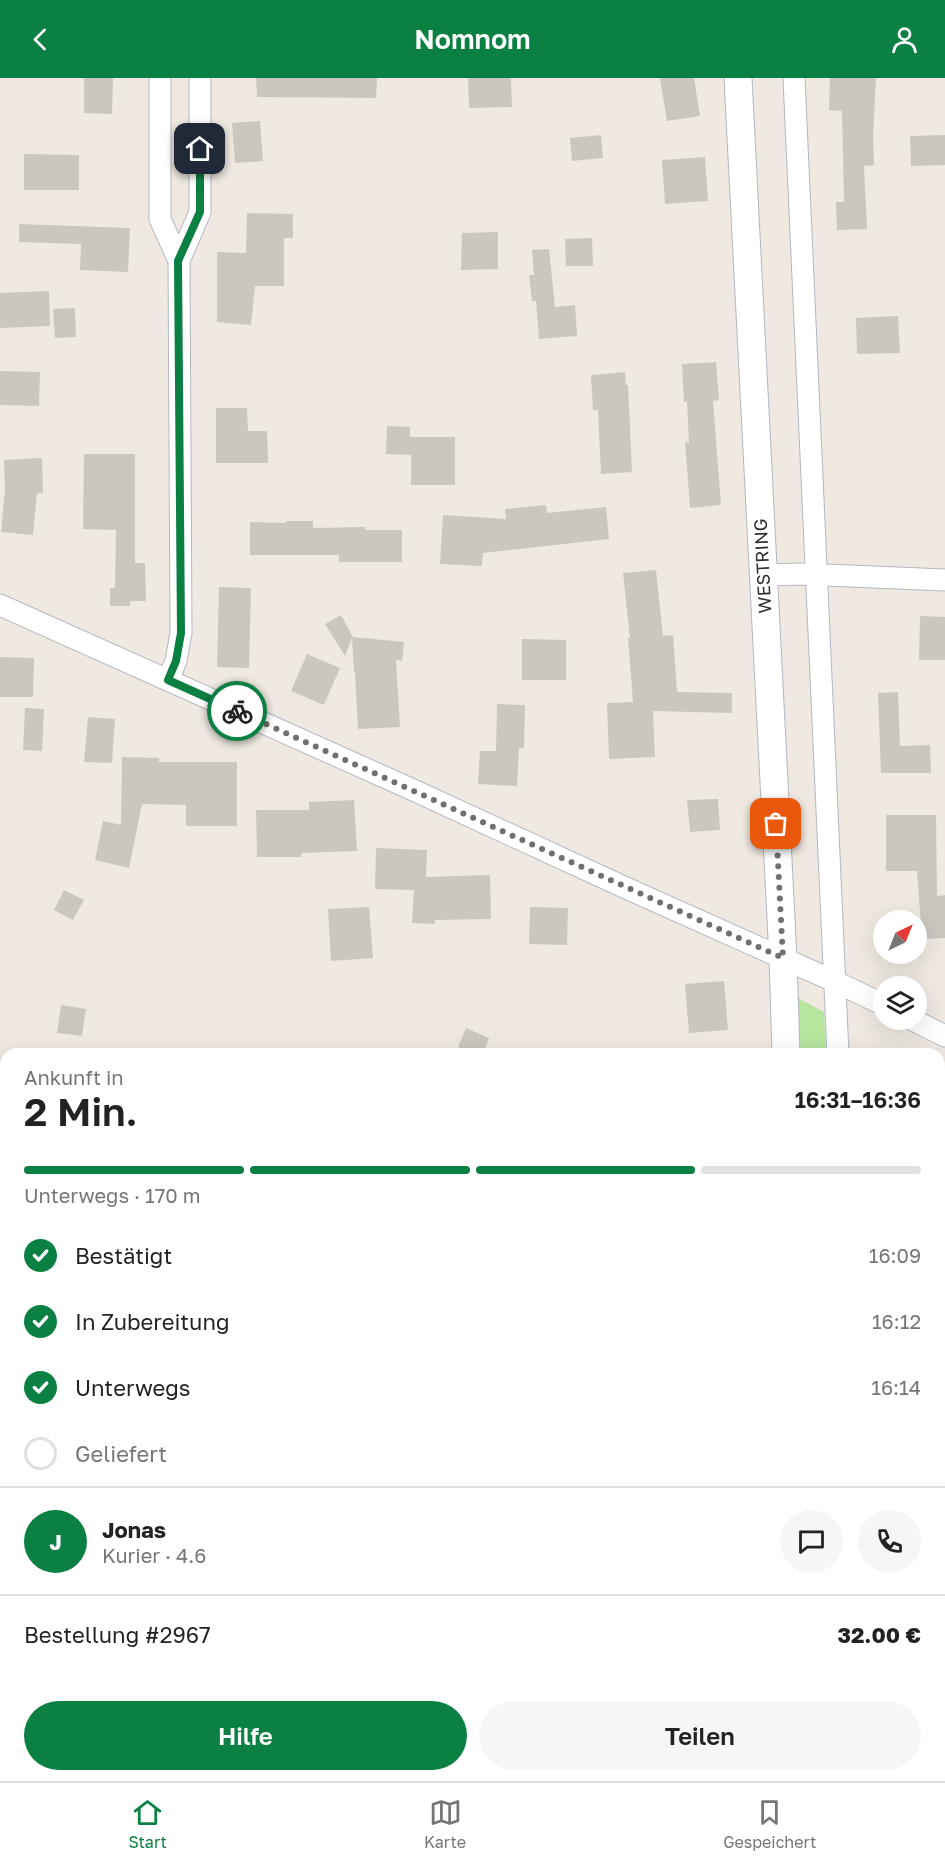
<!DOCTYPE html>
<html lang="de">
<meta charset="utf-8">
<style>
:root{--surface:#fff;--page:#f6f6f6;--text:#222;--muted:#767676;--line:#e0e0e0;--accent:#0b8043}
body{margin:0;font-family:"Golos Text",sans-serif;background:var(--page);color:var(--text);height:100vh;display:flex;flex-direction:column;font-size:22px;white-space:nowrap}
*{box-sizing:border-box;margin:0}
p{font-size:20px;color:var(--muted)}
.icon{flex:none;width:33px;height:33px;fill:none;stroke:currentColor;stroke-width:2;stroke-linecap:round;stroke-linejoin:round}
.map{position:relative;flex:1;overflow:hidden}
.sheet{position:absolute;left:0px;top:970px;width:945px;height:734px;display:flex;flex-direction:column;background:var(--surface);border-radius:18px 18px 0 0;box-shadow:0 6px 24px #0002}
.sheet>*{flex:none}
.needle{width:39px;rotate:43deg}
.controls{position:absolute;left:873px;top:832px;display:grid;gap:12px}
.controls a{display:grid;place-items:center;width:54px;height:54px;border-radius:50%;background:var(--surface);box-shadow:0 6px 24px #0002;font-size:30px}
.pin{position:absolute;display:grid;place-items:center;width:51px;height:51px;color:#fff;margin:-26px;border-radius:12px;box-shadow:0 3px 9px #0006}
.courier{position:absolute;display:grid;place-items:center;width:60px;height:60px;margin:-30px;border:4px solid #0b8043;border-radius:50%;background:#fff;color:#222;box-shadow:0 2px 8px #0007}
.headline em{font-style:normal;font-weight:600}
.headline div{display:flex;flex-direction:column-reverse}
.headline{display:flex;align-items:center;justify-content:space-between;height:102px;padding:0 24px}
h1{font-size:39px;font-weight:600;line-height:45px}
.bar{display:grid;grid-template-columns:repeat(4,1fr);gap:9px 6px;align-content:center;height:72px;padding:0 24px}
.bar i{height:8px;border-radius:4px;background:var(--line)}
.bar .active{background:var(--accent)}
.bar p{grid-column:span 4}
.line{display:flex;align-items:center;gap:15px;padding:0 24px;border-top:2px solid var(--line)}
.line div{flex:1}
.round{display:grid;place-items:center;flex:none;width:63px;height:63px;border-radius:32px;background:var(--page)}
ol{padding:0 24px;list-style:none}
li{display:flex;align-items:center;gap:18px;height:66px}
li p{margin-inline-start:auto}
li .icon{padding:6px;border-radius:50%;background:var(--accent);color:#fff;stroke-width:4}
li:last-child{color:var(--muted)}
li i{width:33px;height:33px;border:3px solid var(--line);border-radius:50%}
.cta{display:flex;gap:12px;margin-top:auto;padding:12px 24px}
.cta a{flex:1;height:69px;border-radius:36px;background:var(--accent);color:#fff;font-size:24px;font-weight:600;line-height:69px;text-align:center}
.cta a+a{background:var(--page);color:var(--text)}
header{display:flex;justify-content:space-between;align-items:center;height:78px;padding:0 24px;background:var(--accent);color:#fff;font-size:27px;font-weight:600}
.tabs{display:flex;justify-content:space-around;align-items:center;height:84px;border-top:2px solid var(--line);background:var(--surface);font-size:16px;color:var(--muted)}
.tabs a{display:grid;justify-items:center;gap:3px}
.tabs .active{color:var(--accent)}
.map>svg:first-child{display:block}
.green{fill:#b6e59e}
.building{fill:#cbc7bf}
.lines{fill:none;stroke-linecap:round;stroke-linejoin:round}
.minor-casing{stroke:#b4b7c1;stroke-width:23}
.tertiary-casing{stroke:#b4b7c1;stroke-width:29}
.minor{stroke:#fff;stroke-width:21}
.tertiary{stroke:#fff;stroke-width:27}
.done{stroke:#726f6d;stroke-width:6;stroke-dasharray:0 10.8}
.route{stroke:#0b8043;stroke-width:8}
.labels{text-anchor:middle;stroke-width:5;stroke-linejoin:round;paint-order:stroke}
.street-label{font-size:18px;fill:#2e2e2e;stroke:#fff}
</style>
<header><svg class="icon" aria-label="back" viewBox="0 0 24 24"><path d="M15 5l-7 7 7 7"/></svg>Nomnom<svg class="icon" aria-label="person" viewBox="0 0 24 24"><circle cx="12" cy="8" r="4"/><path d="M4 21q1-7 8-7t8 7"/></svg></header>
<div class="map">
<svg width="945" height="1703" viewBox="0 0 945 1703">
<rect width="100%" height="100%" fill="#efe9e1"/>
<!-- green -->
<path class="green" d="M 796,919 L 824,934 L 826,976 L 798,976 Z
M 825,1698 L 859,1698 L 859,1703 L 825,1703 Z"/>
<!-- building -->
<path class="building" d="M 84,0 L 113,0 L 112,36 L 84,35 Z
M 256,0 L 377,0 L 376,20 L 257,19 Z
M 468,0 L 511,0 L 512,29 L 469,30 Z
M 660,0 L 694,0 L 700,38 L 667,43 Z
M 830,0 L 876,0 L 873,59 L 874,87 L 864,88 L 867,151 L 837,152 L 836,124 L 844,124 L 842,33 L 829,32 Z
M 260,43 L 263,83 L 235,85 L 232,45 Z
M 601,57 L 603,80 L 572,83 L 570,60 Z
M 945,57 L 945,87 L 911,88 L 910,58 Z
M 24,76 L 79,77 L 79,112 L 24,112 Z
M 705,79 L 708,123 L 665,126 L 662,82 Z
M 247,135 L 293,136 L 293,160 L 284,160 L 284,208 L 255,208 L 251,247 L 217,244 L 217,174 L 246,175 Z
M 19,146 L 130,150 L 128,194 L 80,192 L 81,166 L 19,164 Z
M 498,154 L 498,191 L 461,192 L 462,155 Z
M 592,160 L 593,188 L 566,188 L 565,161 Z
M 549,171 L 555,229 L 575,227 L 577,258 L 539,261 L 536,223 L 532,223 L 529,197 L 534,197 L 532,172 Z
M 49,213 L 50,248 L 0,250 L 0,215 Z
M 75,230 L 76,259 L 55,260 L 53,231 Z
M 898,238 L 900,275 L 857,276 L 856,240 Z
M 716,284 L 719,322 L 713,323 L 721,427 L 690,430 L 685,364 L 689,365 L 687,324 L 684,324 L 682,286 Z
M 0,293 L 40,294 L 39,328 L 0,327 Z
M 625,294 L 626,307 L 628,307 L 632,394 L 601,396 L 598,332 L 593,332 L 591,297 Z
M 216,330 L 247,330 L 248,353 L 267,353 L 268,385 L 216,385 Z
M 387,348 L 410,349 L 410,359 L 455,359 L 455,407 L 411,407 L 411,377 L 386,376 Z
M 84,376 L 135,376 L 135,485 L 145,485 L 146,523 L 130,523 L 130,528 L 110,528 L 110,510 L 115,510 L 116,452 L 83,451 Z
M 42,380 L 43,415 L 37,415 L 33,457 L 1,454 L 5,411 L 4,382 Z
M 546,427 L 547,435 L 606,429 L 609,461 L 483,475 L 482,488 L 440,486 L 443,437 L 506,441 L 505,431 Z
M 286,443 L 313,443 L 313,450 L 365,449 L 365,452 L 402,452 L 402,484 L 339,484 L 339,477 L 250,477 L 250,444 L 286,445 Z
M 656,492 L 663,558 L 673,557 L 677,614 L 732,615 L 732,635 L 653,633 L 655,679 L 609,681 L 607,625 L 633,624 L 628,560 L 630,560 L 623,495 Z
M 219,509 L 251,510 L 249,590 L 217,589 Z
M 341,537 L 353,559 L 404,564 L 402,583 L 396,582 L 400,649 L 358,651 L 355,596 L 356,596 L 354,593 L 352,560 L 345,578 L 325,546 Z
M 920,538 L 945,539 L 945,582 L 919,582 Z
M 522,561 L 566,562 L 566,602 L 522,602 Z
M 307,576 L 340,590 L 324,627 L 291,613 Z
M 0,579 L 34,580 L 33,619 L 0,619 Z
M 898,614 L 900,668 L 930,667 L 931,695 L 881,695 L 878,615 Z
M 497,626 L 525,627 L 524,670 L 519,670 L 517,708 L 478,706 L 480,673 L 496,673 Z
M 25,630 L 44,631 L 42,673 L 23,672 Z
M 88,639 L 115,641 L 112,685 L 84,684 Z
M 122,679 L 159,680 L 159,684 L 237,684 L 237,748 L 186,748 L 186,727 L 142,726 L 129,790 L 95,782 L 103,743 L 121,747 Z
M 718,721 L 720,752 L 690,754 L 687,722 Z
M 354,722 L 357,773 L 301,775 L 301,779 L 257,779 L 256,732 L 309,732 L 309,724 Z
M 886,737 L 936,737 L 937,818 L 945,817 L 945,860 L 922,861 L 917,793 L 886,793 Z
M 376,770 L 427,772 L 426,799 L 490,797 L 491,841 L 435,842 L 435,846 L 412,845 L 414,812 L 375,811 Z
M 64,812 L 84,822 L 73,842 L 54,832 Z
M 369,829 L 373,880 L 331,883 L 328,831 Z
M 530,829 L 568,830 L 567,867 L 529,866 Z
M 724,903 L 728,952 L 689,955 L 685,906 Z
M 61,927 L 86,931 L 82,958 L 57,955 Z
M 466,950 L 489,960 L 483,976 L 477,976 L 458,969 Z"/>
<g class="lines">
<!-- minor casing -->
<g class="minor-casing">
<path id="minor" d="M 160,0 L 160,141 L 179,183 L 181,555 L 176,583 L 168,602
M 794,0 L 838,976
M 179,183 L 200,134 L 200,0
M 763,497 L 802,496 L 945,502
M 0,527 L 411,711 L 626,810 L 836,904 L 884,927
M 913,942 L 945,958
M 0,1306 L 6,1305
M 939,1394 L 945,1396
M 872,1698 L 872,1703"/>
</g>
<!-- tertiary casing -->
<g class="tertiary-casing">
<path id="tertiary" d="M 738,0 L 783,880 L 786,976
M 815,1698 L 815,1703"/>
</g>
<!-- minor -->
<use href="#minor" class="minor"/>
<!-- tertiary -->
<use href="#tertiary" class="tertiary"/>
</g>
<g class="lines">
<!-- done -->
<path class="done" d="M 237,633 L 783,880 L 776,746"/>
<!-- route -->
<path class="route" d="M 200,71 L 200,134 L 178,183 L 181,555 L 176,583 L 168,602 L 237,633"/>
</g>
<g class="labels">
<!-- street labels -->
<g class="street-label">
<text transform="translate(763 488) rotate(-93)" y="6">WESTRING</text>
</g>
</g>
</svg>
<div class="controls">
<a><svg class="needle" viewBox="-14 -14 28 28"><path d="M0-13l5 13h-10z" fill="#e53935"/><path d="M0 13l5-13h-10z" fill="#767676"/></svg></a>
<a><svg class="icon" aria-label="layers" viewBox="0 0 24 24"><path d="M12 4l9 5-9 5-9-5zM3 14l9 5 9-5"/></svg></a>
</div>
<div class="pin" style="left:776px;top:746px;background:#ea580c"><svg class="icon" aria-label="bag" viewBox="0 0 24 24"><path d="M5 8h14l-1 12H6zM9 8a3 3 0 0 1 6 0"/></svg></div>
<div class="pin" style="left:200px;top:71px;background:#1f2937"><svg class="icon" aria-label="home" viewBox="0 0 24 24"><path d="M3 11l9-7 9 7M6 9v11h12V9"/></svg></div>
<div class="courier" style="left:237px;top:633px"><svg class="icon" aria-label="bike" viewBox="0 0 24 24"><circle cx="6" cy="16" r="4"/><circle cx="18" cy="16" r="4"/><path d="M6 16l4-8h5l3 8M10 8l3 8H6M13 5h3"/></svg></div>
<section class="sheet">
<div class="headline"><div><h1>2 Min.</h1><p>Ankunft in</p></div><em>16:31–16:36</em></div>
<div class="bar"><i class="active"></i><i class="active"></i><i class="active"></i><i></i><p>Unterwegs · 170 m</p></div>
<ol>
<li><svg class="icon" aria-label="check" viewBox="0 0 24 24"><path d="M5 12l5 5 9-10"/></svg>Bestätigt<p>16:09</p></li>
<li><svg class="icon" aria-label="check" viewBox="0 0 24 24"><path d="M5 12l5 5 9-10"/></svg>In Zubereitung<p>16:12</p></li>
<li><svg class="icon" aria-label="check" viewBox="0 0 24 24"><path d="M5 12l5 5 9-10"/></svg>Unterwegs<p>16:14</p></li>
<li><i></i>Geliefert</li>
</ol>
<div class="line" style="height:108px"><b class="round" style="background:var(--accent);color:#fff">J</b><div><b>Jonas</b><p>Kurier · 4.6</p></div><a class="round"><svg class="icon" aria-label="chat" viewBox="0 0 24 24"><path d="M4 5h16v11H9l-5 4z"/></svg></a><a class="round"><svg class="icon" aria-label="phone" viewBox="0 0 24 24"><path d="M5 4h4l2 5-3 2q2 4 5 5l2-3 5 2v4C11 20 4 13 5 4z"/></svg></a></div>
<div class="line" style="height:78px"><div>Bestellung #2967</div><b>32.00 €</b></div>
<div class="cta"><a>Hilfe</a><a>Teilen</a></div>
</section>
</div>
<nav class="tabs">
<a class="active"><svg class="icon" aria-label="home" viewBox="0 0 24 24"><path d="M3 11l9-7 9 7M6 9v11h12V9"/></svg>Start</a>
<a><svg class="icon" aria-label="map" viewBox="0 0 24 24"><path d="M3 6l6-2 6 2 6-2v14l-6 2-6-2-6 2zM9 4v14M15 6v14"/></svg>Karte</a>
<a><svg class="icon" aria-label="saved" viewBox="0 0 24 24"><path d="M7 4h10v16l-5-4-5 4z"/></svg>Gespeichert</a>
</nav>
